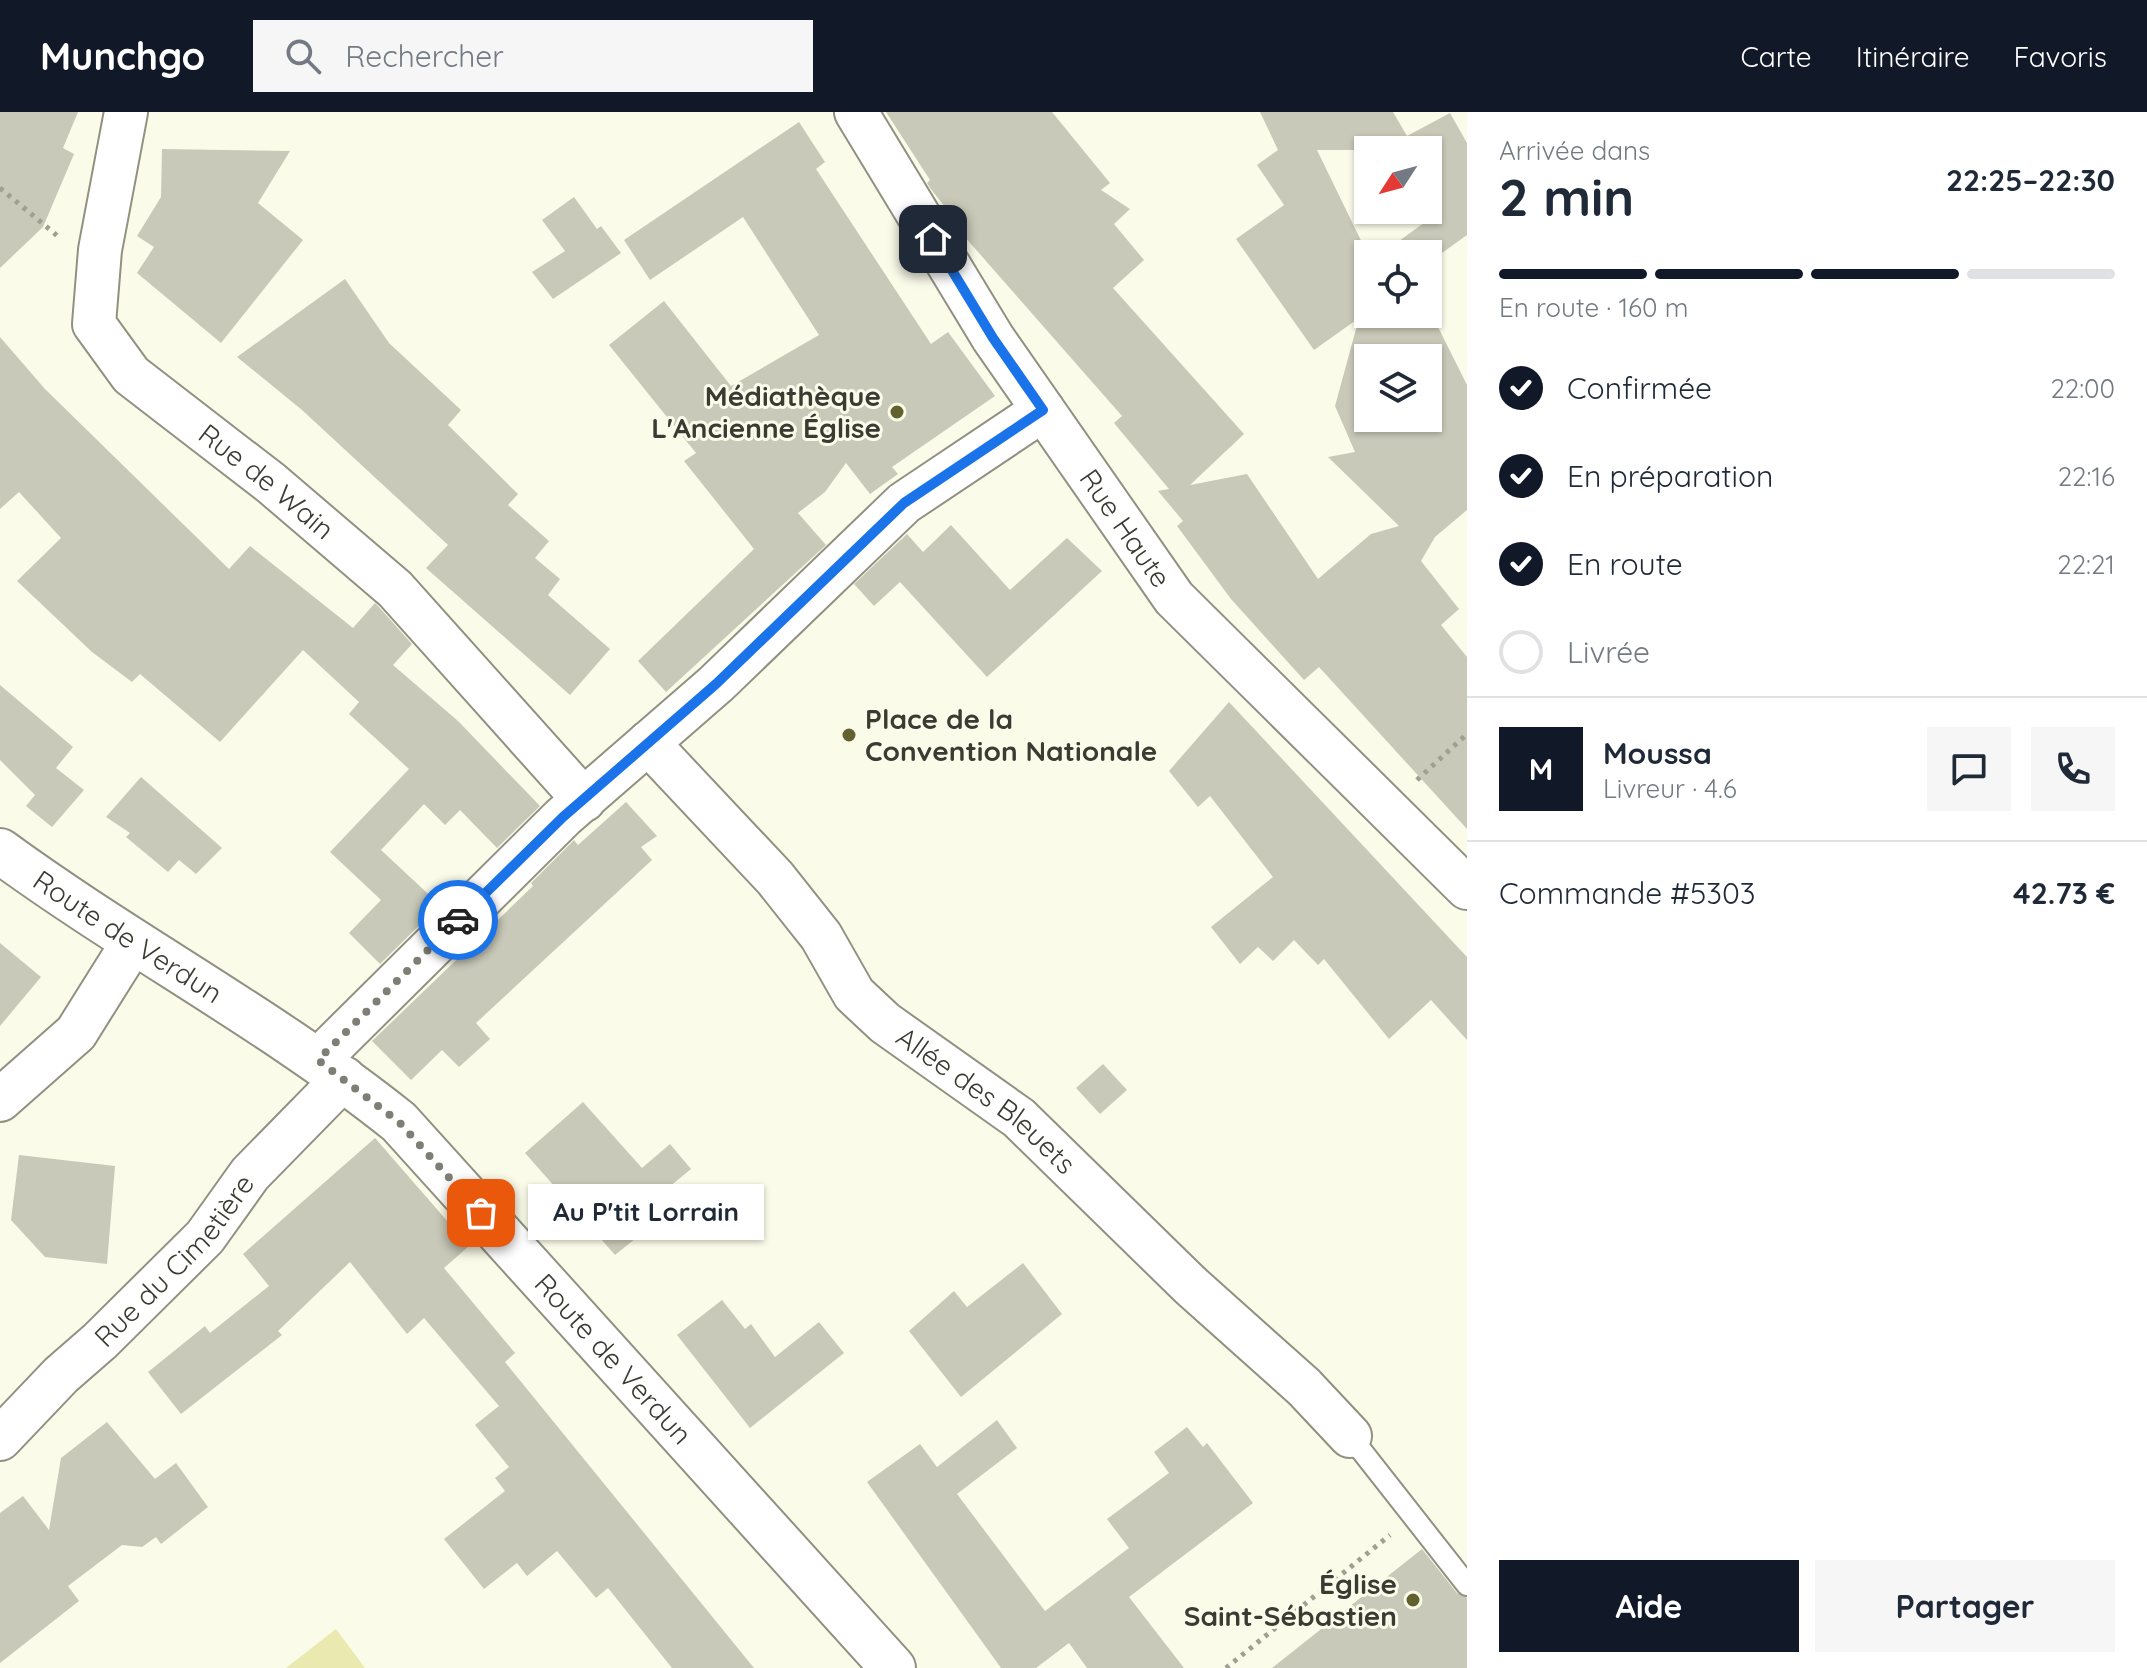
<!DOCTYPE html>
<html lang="fr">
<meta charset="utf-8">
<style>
:root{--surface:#fff;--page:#f6f6f7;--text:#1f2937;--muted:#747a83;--line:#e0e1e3;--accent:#111827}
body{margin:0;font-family:Quicksand,sans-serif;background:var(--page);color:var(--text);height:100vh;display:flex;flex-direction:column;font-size:30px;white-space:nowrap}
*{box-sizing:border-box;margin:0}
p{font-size:26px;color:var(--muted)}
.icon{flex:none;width:44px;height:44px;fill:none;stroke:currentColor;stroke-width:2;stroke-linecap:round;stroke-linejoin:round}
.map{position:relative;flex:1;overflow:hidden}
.drawer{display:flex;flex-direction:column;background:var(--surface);width:680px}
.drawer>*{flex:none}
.needle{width:52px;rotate:234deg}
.tools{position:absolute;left:1354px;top:24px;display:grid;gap:16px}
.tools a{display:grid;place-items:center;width:88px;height:88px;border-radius:0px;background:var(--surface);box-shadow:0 2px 6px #0004;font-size:40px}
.pin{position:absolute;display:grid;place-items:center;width:68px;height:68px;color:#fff;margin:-34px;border-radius:16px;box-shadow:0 4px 12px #0006}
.courier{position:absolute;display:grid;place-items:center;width:80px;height:80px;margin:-40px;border:6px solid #1a73e8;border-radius:50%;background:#fff;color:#222;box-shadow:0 2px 10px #0007}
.bubble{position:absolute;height:56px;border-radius:0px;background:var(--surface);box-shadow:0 2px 6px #0004;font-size:26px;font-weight:800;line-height:56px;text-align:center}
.summary em{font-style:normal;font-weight:800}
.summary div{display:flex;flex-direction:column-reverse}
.summary{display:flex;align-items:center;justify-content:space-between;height:136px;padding:0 32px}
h1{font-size:52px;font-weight:800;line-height:60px}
.bar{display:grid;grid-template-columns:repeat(4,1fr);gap:12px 8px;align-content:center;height:96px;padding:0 32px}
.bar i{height:10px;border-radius:6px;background:var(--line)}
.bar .selected{background:var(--accent)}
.bar p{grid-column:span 4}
.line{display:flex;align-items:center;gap:20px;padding:0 32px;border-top:2px solid var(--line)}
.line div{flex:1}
.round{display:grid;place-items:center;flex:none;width:84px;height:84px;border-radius:0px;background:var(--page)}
ol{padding:0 32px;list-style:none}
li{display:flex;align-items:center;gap:24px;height:88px}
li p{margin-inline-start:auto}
li .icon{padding:8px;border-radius:50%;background:var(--accent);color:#fff;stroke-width:4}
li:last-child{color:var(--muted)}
li i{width:44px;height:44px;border:4px solid var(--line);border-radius:50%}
.button{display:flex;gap:16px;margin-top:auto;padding:16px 32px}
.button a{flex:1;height:92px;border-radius:0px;background:var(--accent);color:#fff;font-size:32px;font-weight:800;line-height:92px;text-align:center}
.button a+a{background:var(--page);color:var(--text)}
header{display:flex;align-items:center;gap:48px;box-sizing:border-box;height:112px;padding:0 40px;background:var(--accent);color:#fff}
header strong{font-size:38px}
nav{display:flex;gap:44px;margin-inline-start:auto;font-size:28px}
.search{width:560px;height:72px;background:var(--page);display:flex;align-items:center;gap:20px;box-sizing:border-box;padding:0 28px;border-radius:0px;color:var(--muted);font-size:30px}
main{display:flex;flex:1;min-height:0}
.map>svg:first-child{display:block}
.green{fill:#eae9af}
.building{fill:#c9c9b9;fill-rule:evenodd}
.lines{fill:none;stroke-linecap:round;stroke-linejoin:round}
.lane-casing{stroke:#919181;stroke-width:24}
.street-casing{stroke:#919181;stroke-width:46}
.secondary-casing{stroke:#919181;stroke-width:48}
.path{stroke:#9f9f92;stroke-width:5;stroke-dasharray:4 6;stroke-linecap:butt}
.lane{stroke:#fff;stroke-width:20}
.street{stroke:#fff;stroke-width:42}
.secondary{stroke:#fff;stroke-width:44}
.done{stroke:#7e7e74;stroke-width:8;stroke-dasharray:0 14.4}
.route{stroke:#1a73e8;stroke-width:10}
.poi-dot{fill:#63622f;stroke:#fbfbea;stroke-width:3}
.labels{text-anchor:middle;stroke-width:6;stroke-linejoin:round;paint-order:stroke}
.poi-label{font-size:28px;font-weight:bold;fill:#3b3b34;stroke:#fbfbea;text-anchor:end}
.street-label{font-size:28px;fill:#3b3b34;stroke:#fbfbea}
</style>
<header>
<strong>Munchgo</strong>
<div class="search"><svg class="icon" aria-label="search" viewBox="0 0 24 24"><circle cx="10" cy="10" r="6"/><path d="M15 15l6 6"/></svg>Rechercher</div>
<nav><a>Carte</a><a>Itinéraire</a><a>Favoris</a></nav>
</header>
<main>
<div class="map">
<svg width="1467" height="1556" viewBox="0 0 1467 1556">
<rect width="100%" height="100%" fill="#fbfbea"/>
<!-- green -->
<path class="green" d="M 336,1517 L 365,1556 L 286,1556 Z"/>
<!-- building -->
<path class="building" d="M 0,0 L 78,0 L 63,36 L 74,42 L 43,115 L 0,156 Z
M 886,0 L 1052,0 L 1110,71 L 1101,78 L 1130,97 L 1114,112 L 1144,148 L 1113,176 L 1244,322 L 1190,373 L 1247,362 L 1318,467 L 1371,422 L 1399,414 L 1328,345 L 1355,340 L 1335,294 L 1359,206 L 1314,238 L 1236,127 L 1284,93 L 1257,53 L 1278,38 L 1260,0 L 1393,0 L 1407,24 L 1450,1 L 1467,31 L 1467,123 L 1428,151 L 1428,142 L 1381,142 L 1428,108 L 1428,38 L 1317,38 L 1368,143 L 1368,202 L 1428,202 L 1428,195 L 1467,273 L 1467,398 L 1435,425 L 1421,449 L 1459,497 L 1441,513 L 1467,545 L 1467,717 L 1319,555 L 1304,568 L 1231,487 L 1177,414 L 1183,409 L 1158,379 L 1169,377 L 1114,311 L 1122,304 L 950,108 L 953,105 L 930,76 L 927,71 L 930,68 ZM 1368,246 L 1428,246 L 1428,306 L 1368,306 Z
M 799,10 L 825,50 L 816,57 L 931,232 L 948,220 L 995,284 L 892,355 L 898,362 L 870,382 L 846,351 L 825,380 L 798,401 L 826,433 L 666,580 L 638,549 L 754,437 L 684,349 L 696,341 L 609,233 L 664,189 L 731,274 L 819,223 L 743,105 L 650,168 L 624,128 Z
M 162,37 L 290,39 L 258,91 L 303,128 L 221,231 L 137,161 L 154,135 L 137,124 L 161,85 Z
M 574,85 L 597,117 L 601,114 L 621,141 L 553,187 L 532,160 L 565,139 L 542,108 Z
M 345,167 L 389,231 L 461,298 L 448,313 L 518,382 L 508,393 L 549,429 L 535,446 L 560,467 L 548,483 L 610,537 L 570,583 L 426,456 L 448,433 L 302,298 L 237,245 Z
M 0,225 L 45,277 L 229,457 L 250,434 L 353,516 L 375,491 L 378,494 L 412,532 L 393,553 L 458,609 L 540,694 L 497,736 L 460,698 L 445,713 L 424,692 L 381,738 L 440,793 L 380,852 L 349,821 L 381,788 L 330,740 L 409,657 L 349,602 L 359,590 L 303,538 L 220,630 L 140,562 L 132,570 L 92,540 L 17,469 L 61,426 L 19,380 L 0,397 Z
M 951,413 L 1010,478 L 1067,426 L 1102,459 L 987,565 L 900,470 L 874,494 L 854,472 L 907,422 L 923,440 Z
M 0,573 L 73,635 L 56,656 L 84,678 L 52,715 L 26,694 L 35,683 L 0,648 Z
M 1229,590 L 1467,845 L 1467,928 L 1431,888 L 1389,927 L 1324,847 L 1318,853 L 1294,828 L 1273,849 L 1258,835 L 1240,852 L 1211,815 L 1273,765 L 1210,684 L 1198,695 L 1169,659 Z
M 141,665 L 222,736 L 196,762 L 179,748 L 168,760 L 126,725 L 130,721 L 106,705 Z
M 626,690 L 657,724 L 641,735 L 652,748 L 476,911 L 490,927 L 459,955 L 442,938 L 411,968 L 372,929 L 533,774 L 531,771 L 574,728 L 578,733 Z
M 0,831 L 41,865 L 0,914 Z
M 1103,952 L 1127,978 L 1100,1002 L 1076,976 Z
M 583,990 L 642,1056 L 670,1032 L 691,1057 L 663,1080 L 676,1094 L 615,1143 L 525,1041 Z
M 375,1026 L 469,1134 L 444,1156 L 515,1241 L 505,1250 L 754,1556 L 672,1556 L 608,1476 L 596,1486 L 557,1439 L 527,1464 L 517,1451 L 484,1477 L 444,1427 L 505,1379 L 495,1366 L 509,1355 L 475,1313 L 499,1294 L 424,1206 L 407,1222 L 350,1150 L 278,1219 L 282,1223 L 181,1302 L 148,1260 L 205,1214 L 210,1221 L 269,1174 L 243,1142 Z
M 19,1043 L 115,1054 L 107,1152 L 45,1145 L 11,1108 Z
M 1023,1151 L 1062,1202 L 961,1285 L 909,1219 L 954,1179 L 967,1195 Z
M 722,1188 L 745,1217 L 751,1212 L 775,1245 L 819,1210 L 844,1241 L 750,1316 L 677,1223 Z
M 997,1308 L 1017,1336 L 957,1382 L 1045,1499 L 1129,1436 L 1107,1407 L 1169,1361 L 1154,1340 L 1187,1315 L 1203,1335 L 1207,1331 L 1253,1391 L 1129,1485 L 1184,1556 L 1087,1556 L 1069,1531 L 1036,1556 L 1001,1556 L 867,1370 L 920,1332 L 937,1355 Z
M 107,1310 L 155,1367 L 176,1351 L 208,1395 L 161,1432 L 156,1425 L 142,1435 L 122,1433 L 68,1474 L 79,1489 L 0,1551 L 0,1401 L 23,1384 L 49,1418 L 61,1346 Z
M 1422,1437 L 1457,1481 L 1467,1486 L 1467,1556 L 1272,1556 Z"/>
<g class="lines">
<!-- lane casing -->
<g class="lane-casing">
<path id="lane" d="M 1350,1324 L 1467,1473"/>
</g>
<!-- street casing -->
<g class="street-casing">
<g id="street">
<path id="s1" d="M 126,0 L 100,138 L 94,212 L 131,263 L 271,371 L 395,477 L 584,688"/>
<path id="s2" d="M 856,0 L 993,226 L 1174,486 L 1467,776"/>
<path id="s3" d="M 648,631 L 775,766 L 821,824 L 854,882 L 885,911 L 1019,1006 L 1190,1173 L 1304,1275 L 1350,1324"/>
<path d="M 318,948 L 563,705 L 716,572 L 904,391 L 1043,298"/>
<path d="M 0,988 L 76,921 L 133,830"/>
<path id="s4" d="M 0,1327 L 61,1263 L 100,1229 L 205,1125 L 250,1062 L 344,966"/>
</g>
</g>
<!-- secondary casing -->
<g class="secondary-casing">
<g id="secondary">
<path id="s5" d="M 0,739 C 130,834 273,909 399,1010 L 893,1556"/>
</g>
</g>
<!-- path -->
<path class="path" d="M 0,76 L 60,126
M 1417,668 L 1467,622
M 1226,1556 L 1390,1423"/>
<!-- lane -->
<use href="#lane" class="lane"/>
<!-- street -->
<use href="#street" class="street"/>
<!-- secondary -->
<use href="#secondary" class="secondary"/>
</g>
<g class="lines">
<!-- done -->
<path class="done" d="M 458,808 L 318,948 L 399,1010 L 481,1101"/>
<!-- route -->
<path class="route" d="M 458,808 L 563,705 L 716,572 L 904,391 L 1043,298 L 993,226 L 933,127"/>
</g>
<!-- markers -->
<g class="poi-dot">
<circle cx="897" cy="300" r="8"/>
<circle cx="849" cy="623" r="8"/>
<circle cx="1413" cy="1488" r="8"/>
</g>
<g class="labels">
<!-- poi labels -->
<g class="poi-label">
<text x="881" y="294">Médiathèque<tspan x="881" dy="32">L'Ancienne Église</tspan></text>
<text x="865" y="617" text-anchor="start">Place de la<tspan x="865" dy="32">Convention Nationale</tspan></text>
<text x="1397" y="1482">Église<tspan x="1397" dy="32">Saint-Sébastien</tspan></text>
</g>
<!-- street labels -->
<g class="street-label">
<text dy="10" stroke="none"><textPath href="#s1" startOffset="450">Rue de Wain</textPath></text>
<text dy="10" stroke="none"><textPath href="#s2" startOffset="496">Rue Haute</textPath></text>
<text dy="10" stroke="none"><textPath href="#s5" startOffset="154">Route de Verdun</textPath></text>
<text dy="10" stroke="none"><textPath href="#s3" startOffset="496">Allée des Bleuets</textPath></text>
<text dy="10" stroke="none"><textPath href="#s4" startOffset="250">Rue du Cimetière</textPath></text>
<text dy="10" stroke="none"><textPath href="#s5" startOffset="802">Route de Verdun</textPath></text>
</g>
</g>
</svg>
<div class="tools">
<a><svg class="needle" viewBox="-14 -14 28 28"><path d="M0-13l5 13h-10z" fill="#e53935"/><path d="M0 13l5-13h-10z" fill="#747a83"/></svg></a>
<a><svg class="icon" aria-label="locate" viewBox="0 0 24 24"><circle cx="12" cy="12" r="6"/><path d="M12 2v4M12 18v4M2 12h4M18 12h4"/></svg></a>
<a><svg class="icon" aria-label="layers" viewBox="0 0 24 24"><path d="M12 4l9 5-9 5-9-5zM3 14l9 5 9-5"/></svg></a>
</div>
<div class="pin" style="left:481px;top:1101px;background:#ea580c"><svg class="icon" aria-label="bag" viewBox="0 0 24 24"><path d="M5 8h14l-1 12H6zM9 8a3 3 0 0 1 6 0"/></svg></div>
<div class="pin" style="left:933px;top:127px;background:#1f2937"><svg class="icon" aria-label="home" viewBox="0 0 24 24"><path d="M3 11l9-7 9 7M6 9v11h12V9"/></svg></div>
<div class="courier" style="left:458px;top:808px"><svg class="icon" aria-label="car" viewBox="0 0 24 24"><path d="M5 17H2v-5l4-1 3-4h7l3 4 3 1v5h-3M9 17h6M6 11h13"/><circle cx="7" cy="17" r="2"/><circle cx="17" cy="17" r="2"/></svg></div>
<div class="bubble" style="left:528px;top:1072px;width:236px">Au P'tit Lorrain</div>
</div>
<section class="drawer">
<div class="summary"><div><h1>2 min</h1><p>Arrivée dans</p></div><em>22:25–22:30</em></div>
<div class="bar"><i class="selected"></i><i class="selected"></i><i class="selected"></i><i></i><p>En route · 160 m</p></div>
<ol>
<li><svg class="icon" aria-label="check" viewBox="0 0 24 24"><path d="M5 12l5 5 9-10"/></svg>Confirmée<p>22:00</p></li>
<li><svg class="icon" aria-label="check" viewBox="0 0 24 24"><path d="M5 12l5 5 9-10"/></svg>En préparation<p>22:16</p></li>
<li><svg class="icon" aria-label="check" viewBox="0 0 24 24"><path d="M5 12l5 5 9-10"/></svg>En route<p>22:21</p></li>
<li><i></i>Livrée</li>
</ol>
<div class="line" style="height:144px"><b class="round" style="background:var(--accent);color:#fff">M</b><div><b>Moussa</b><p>Livreur · 4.6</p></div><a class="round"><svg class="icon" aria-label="chat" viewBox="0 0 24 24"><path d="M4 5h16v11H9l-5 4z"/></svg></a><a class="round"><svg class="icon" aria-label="phone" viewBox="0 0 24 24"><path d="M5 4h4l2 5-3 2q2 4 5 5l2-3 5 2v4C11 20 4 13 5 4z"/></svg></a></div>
<div class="line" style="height:104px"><div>Commande #5303</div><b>42.73 €</b></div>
<div class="button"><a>Aide</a><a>Partager</a></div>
</section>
</main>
